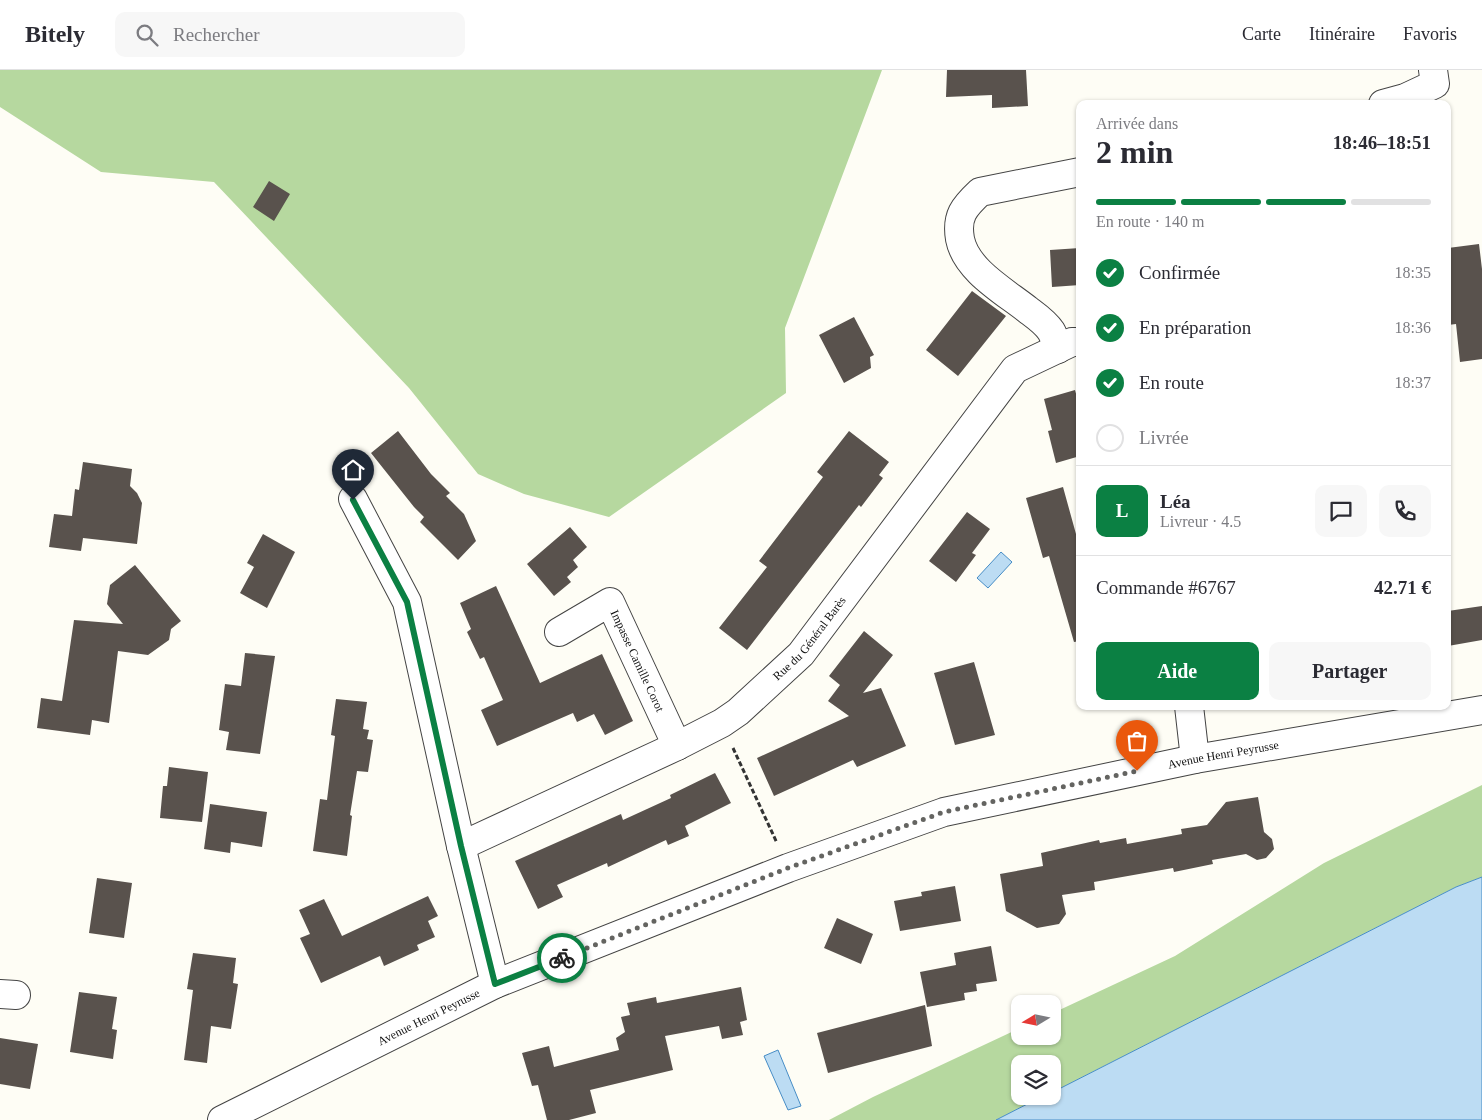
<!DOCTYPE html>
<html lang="fr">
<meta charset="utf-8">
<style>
:root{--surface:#fff;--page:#f7f7f7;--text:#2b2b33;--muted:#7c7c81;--line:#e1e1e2;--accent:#0b8043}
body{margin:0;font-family:"Times New Roman",serif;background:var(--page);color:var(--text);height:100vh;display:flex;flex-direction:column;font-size:19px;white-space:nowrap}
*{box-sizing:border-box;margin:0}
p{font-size:16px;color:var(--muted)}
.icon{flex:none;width:28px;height:28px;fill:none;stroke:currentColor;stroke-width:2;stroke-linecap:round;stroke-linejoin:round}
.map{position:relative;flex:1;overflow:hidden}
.sheet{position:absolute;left:1076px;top:30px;width:375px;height:610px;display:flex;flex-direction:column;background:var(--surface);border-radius:10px;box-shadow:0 1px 4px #0004}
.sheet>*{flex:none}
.needle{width:32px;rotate:260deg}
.fabs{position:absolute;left:1011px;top:925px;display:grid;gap:10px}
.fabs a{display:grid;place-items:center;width:50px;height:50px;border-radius:10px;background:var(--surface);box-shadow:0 1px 4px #0004;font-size:25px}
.pin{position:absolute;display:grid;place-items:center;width:42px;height:42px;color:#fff;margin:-51px -21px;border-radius:50% 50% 50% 0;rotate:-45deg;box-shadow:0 0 5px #0007}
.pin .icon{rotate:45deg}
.courier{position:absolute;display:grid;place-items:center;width:50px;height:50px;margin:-25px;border:4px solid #0b8043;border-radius:50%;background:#fff;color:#222;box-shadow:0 1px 6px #0007}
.summary em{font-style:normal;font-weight:700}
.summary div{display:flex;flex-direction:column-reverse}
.summary{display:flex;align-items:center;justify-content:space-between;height:85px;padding:0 20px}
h1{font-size:32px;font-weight:700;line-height:38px}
.bar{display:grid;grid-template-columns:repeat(4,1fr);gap:8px 5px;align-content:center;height:60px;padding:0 20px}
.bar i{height:6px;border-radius:4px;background:var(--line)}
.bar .active{background:var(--accent)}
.bar p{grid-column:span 4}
.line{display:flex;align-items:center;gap:12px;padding:0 20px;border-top:1px solid var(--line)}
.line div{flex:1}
.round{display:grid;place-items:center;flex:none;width:52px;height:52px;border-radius:10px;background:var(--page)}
ol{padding:0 20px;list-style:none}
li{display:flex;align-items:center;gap:15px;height:55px}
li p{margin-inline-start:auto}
li .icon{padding:5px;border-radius:50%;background:var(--accent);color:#fff;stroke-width:4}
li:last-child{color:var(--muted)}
li i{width:28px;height:28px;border:2px solid var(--line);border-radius:50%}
.action{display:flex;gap:10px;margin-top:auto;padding:10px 20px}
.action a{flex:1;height:58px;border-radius:10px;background:var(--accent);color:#fff;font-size:20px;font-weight:700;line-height:58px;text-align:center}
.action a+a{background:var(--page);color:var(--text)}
header{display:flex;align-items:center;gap:30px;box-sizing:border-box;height:70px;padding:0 25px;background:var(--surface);border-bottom:1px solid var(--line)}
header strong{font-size:24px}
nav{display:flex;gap:28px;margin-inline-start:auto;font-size:18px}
.search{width:350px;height:45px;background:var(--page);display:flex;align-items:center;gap:12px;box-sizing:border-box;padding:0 18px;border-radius:10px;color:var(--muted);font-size:19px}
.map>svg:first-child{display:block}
.forest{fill:#b6d89f}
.water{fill:#bcdcf3;stroke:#478dc6}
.building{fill:#59524d}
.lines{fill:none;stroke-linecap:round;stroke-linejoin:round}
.minor-casing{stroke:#444;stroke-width:30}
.path{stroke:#333;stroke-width:3;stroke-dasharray:5 2.5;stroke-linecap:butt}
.minor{stroke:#fff;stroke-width:28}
.done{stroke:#646461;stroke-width:5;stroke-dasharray:0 9}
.route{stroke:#0b8043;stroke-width:6}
.labels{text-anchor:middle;stroke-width:5;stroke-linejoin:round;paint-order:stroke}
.street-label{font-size:12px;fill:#111;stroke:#fff}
</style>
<header>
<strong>Bitely</strong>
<div class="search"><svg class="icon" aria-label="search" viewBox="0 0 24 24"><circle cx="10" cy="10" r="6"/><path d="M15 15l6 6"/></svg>Rechercher</div>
<nav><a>Carte</a><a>Itinéraire</a><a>Favoris</a></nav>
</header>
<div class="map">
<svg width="1482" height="1050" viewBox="0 0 1482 1050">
<rect width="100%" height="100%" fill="#fefdf5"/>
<!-- forest -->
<path class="forest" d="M 0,0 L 882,0 L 785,258 L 786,323 L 609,447 L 524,424 L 478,404 L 409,318 L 214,112 L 101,102 L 0,37 Z
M 1482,715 L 1482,807 L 1456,817 L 1053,1022 L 1052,994 L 1020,994 L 1020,1026 L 1043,1026 L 996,1050 L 829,1050 L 873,1027 L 1020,958 L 1020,966 L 1052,966 L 1053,943 L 1175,886 L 1324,793 Z"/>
<!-- water -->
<path class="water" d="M 1001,482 L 1012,492 L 988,518 L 977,508 Z
M 1482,807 L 1482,1050 L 996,1050 L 1043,1026 L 1052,1026 L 1053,1022 L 1456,817 Z
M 778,980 L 801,1036 L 788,1040 L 764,986 Z"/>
<!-- building -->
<path class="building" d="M 947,0 L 1026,0 L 1028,36 L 992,38 L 992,25 L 946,27 Z
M 269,111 L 290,124 L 274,151 L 253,137 Z
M 1479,174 L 1482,199 L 1482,289 L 1460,292 L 1456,254 L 1448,255 L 1448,178 Z
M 1080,178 L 1080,215 L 1052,217 L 1050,180 Z
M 972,221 L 1006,246 L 958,306 L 926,280 Z
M 854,247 L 874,285 L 870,287 L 871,298 L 844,313 L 819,265 Z
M 1075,320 L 1080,338 L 1080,386 L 1056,393 L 1048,361 L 1052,360 L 1044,329 Z
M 398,361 L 431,404 L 450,423 L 446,426 L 464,444 L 476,471 L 458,490 L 420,452 L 424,447 L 414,437 L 371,383 Z
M 849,361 L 889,392 L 879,405 L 883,408 L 861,437 L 859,435 L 747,580 L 719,558 L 767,497 L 759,491 L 823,407 L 817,402 Z
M 83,392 L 132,399 L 130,416 L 137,423 L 142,433 L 137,474 L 83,468 L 81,481 L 49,477 L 54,444 L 72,446 L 75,419 L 79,420 Z
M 1063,417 L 1076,464 L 1080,463 L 1080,571 L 1074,572 L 1049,486 L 1043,488 L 1026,428 Z
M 967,442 L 990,459 L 972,483 L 976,485 L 956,512 L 929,491 Z
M 570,457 L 587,477 L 573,490 L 578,497 L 567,507 L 571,512 L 554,526 L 527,494 Z
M 263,464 L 295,482 L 267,538 L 240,523 L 254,497 L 247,493 Z
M 135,495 L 181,551 L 171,559 L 169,570 L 148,585 L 118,581 L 109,653 L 92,650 L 90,665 L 37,658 L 41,628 L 62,631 L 74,550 L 123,554 L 107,534 L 110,515 Z
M 496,516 L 540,613 L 602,584 L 633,651 L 605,665 L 594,644 L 577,652 L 573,643 L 497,676 L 481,640 L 503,630 L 484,587 L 480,589 L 467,562 L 471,559 L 460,533 Z
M 1482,536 L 1482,570 L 1448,576 L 1448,541 Z
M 864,561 L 893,585 L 863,623 L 881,618 L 906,676 L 857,697 L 853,690 L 774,726 L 757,688 L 849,646 L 828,631 L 840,615 L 829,606 Z
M 245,583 L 275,586 L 260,684 L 226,680 L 229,662 L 219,660 L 225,614 L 241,616 Z
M 974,592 L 995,665 L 955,675 L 934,603 Z
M 336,629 L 367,632 L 363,659 L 369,660 L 367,669 L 373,670 L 368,702 L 357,701 L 350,745 L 352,746 L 347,786 L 313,781 L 320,729 L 327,730 L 335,666 L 331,665 Z
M 169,697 L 208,702 L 202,752 L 160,748 L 163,716 L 167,716 Z
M 715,703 L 731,733 L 685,756 L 689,766 L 668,775 L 666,770 L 608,797 L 607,793 L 557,815 L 563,827 L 538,839 L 515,791 L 621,744 L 623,750 L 671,728 L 670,725 Z
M 1258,727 L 1264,762 L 1272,769 L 1274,779 L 1266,788 L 1257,790 L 1246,784 L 1212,790 L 1213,794 L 1174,802 L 1173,798 L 1094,812 L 1095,820 L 1062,825 L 1066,844 L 1059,854 L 1037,858 L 1006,841 L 1000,804 L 1043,796 L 1041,783 L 1099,770 L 1100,773 L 1126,768 L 1127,774 L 1182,764 L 1181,759 L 1207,755 L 1226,732 Z
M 210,734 L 267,742 L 262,777 L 231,772 L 230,783 L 204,779 Z
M 97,808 L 132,813 L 124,868 L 89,863 Z
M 955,816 L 961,851 L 900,861 L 894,831 L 922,826 L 921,822 Z
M 428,826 L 438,846 L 428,851 L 435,867 L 417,875 L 419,880 L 384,896 L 380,886 L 321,913 L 300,868 L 310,864 L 299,840 L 324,829 L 342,866 Z
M 837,848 L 873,864 L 861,894 L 824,878 Z
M 991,876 L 997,911 L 976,914 L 977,921 L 964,923 L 965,930 L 927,937 L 920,902 L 956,895 L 954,883 Z
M 193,883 L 236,888 L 233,913 L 238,914 L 231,959 L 211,956 L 207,993 L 184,990 L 193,920 L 187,919 Z
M 741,917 L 747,950 L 740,952 L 743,965 L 722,969 L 719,956 L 665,966 L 673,1000 L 590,1020 L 596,1043 L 569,1050 L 547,1050 L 538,1015 L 532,1016 L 522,983 L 549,976 L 554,997 L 619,980 L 616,968 L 625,962 L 621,947 L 630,945 L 627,933 L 656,927 L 657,933 Z
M 79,922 L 117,927 L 112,959 L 117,960 L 113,989 L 70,982 Z
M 925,935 L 932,976 L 828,1003 L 817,963 Z
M 0,968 L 38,974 L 30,1019 L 0,1014 Z"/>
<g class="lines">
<!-- minor casing -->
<g class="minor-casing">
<g id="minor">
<path d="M 1383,34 L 1405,28 L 1435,14 L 1433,0"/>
<path d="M 1058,279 C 1056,273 1054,266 1051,261 C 1045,252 1036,246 1028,240 C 1004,221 966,200 960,169 C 956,146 964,137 980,122 L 1080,102"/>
<path d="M 353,429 L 407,532 L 461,776 L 495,914"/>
<path id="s1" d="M 559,562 L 610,532 L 677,676"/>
<path d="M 1189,636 L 1195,689"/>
<path id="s2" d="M 461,776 L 677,676 L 722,653 L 738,642 L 801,584 L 1015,299 L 1072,272 L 1080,272"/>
<path d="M 0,924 L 16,925"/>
<path id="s3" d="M 222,1050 L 495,914 L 788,798 L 944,742 L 1195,689 L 1482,640"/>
</g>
</g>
<!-- path -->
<path class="path" d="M 733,678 L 777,773"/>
<!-- minor -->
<use href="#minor" class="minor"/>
</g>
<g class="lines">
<!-- done -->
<path class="done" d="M 562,888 L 788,798 L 944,742 L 1137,701"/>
<!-- route -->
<path class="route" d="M 353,430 L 407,532 L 461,776 L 495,914 L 562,888"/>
</g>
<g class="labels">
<!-- street labels -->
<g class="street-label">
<text dy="4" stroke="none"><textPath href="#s2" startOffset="411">Rue du Général Barès</textPath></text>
<text dy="4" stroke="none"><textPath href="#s1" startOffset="124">Impasse Camille Corot</textPath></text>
<text dy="4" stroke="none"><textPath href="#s3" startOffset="1071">Avenue Henri Peyrusse</textPath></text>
<text dy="4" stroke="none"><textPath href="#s3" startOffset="231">Avenue Henri Peyrusse</textPath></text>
</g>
</g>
</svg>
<div class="fabs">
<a><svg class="needle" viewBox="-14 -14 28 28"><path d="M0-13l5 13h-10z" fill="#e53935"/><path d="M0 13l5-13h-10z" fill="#7c7c81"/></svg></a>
<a><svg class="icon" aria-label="layers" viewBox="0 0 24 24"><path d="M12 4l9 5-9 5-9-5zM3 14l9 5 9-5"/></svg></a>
</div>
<div class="pin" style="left:1137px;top:701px;background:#ea580c"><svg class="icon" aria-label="bag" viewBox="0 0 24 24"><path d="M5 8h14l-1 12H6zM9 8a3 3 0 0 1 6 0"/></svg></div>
<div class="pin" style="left:353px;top:430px;background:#1f2937"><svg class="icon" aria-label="home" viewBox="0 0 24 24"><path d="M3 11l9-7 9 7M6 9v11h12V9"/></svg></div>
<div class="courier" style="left:562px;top:888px"><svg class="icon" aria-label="bike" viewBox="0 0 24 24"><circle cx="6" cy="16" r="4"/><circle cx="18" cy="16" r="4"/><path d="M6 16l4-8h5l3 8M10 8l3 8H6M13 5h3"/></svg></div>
<section class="sheet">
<div class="summary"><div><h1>2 min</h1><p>Arrivée dans</p></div><em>18:46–18:51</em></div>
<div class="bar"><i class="active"></i><i class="active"></i><i class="active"></i><i></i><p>En route · 140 m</p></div>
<ol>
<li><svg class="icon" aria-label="check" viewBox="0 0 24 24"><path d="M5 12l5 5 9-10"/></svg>Confirmée<p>18:35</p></li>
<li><svg class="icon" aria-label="check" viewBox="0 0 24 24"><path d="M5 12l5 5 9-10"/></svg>En préparation<p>18:36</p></li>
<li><svg class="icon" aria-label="check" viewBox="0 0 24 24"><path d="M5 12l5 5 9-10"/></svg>En route<p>18:37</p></li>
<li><i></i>Livrée</li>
</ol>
<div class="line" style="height:90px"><b class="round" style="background:var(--accent);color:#fff">L</b><div><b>Léa</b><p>Livreur · 4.5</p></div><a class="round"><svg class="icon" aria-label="chat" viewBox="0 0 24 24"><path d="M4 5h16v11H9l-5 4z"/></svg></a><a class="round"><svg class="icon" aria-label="phone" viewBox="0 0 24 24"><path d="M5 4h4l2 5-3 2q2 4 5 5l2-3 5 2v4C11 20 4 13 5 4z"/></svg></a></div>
<div class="line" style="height:65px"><div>Commande #6767</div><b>42.71 €</b></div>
<div class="action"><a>Aide</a><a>Partager</a></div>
</section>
</div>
